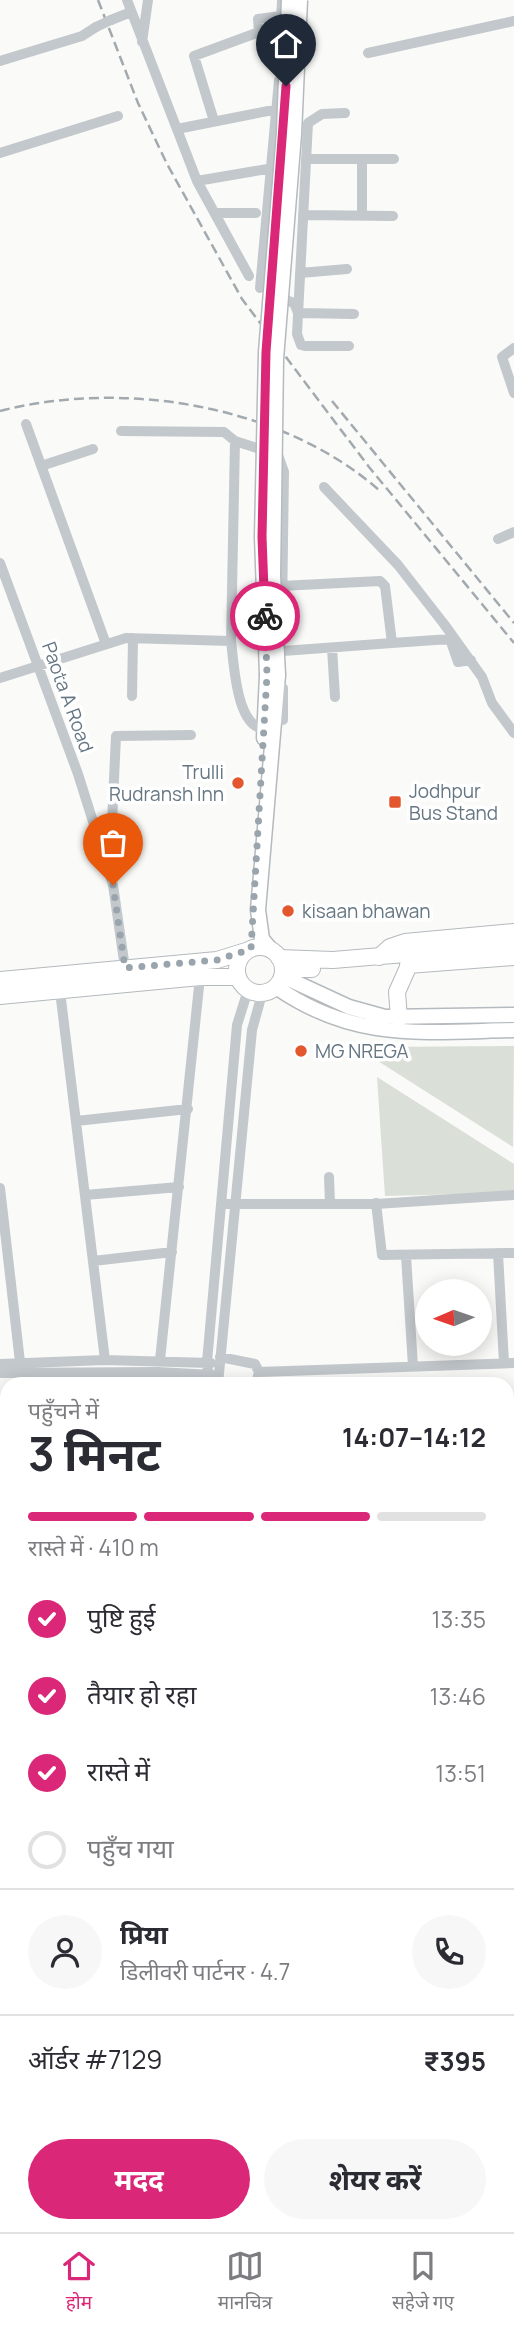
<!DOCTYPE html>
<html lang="hi">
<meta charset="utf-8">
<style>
:root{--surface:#fff;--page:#f7f7f7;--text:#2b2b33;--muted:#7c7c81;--line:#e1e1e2;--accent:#db2777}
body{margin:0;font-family:Manrope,"Noto Sans Devanagari",sans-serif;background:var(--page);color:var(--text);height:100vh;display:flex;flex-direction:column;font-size:26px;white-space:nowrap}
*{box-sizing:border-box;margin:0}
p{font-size:23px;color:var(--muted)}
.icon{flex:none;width:38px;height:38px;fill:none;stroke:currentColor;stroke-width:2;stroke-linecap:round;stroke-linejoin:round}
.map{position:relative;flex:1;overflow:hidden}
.side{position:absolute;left:0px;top:1377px;width:514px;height:856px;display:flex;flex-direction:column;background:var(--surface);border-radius:21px 21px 0 0;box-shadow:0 4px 18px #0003}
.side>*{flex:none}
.needle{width:46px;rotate:268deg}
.controls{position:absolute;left:415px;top:1279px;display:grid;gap:14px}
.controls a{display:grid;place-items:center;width:77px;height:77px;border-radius:50%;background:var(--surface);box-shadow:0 4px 18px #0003;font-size:35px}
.pin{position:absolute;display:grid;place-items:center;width:60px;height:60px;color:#fff;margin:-72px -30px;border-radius:50% 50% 50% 0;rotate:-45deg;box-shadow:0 0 7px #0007}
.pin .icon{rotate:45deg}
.courier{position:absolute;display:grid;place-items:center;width:70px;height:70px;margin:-35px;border:5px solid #db2777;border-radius:50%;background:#fff;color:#222;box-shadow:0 2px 9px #0007}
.summary em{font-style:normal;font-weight:700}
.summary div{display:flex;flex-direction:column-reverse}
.summary{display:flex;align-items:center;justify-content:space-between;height:119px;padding:0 28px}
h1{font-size:46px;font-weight:700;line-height:52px}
.bar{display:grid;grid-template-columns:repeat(4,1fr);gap:10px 7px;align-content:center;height:84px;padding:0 28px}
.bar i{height:9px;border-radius:5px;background:var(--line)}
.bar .active{background:var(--accent)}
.bar p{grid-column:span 4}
.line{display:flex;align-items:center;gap:18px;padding:0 28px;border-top:2px solid var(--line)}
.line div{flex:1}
.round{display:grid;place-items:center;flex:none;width:74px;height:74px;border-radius:37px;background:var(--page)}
ol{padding:0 28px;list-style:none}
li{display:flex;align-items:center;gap:21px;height:77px}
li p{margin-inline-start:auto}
li .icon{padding:7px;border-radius:50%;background:var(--accent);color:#fff;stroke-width:4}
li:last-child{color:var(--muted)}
li i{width:38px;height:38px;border:4px solid var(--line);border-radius:50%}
.button{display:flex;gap:14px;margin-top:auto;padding:14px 28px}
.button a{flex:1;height:80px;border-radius:42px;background:var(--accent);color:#fff;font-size:28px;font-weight:700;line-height:80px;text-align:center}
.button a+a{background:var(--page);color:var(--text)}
.tab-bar{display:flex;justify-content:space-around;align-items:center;height:98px;border-top:2px solid var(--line);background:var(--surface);font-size:19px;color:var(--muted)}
.tab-bar a{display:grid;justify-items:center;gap:4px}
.tab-bar .active{color:var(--accent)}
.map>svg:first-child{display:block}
.green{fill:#dadfd7}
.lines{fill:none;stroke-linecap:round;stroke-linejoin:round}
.major-casing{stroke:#b5babe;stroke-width:17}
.highway-casing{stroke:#b4b9bd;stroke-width:18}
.minor{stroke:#c3c8cc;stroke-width:10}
.major{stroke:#fff;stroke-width:14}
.highway{stroke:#fff;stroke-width:16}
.rail{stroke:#a2aab0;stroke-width:2.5;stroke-dasharray:10 5;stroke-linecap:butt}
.major-bridge-casing{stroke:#b5babe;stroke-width:17;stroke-linecap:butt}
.minor-bridge{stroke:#c3c8cc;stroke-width:10}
.major-bridge{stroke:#fff;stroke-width:14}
.done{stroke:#99a4ac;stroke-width:7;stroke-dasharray:0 12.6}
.route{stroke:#db2777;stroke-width:9}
.poi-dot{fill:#e4572e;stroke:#fff;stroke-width:2.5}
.labels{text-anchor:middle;stroke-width:7;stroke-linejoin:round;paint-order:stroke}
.street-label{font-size:19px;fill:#657683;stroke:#fff}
.poi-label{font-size:19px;fill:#657683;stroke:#fff;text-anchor:start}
</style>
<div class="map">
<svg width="514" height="2232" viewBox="0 0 514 2232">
<rect width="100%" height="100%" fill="#fafaf8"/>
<!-- green -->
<path class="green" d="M 514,1046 L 513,1147 L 370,1056 L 368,1047 Z
M 377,1077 L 514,1164 L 514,1193 L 385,1196 Z
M 508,1506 L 514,1506 L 514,1982 L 511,1982 L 508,1913 Z"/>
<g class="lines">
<!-- major casing -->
<g class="major-casing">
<path id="major" d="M 264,738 L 267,675
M 272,951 L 262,939 L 258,910 L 278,675
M 282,976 L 349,1007 L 385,1017 L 514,1015
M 276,987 C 355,1042 423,1032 514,1030"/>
</g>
<!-- highway casing -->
<g class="highway-casing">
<path id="highway" d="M237 970a23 23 0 1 1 46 0a23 23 0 1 1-46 0Z
M 379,957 L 390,947 L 405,942 L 514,932
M 279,958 L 333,960 L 514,945
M 408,965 L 514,957
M 283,969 L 312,969
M 0,980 L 217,960 L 246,951
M 0,996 L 200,977 L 237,977
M 399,1018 L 397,992 L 409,965"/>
</g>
<!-- minor -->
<path class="minor" d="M 127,0 L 197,181 L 273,168
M 111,20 L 131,12
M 142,42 L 148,0
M 280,53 L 282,0
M 368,53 L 514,21
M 0,61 L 82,36 L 96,27
M 345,113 L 322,114 L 308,123 L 297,334 L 301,345 L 305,346 L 349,346
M 214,121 L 194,56 L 259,32 L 258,19 L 281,16
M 177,129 L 278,109
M 0,153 L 118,116
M 306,159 L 394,159
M 197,181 L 249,276
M 216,213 L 256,213
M 303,215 L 393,216
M 362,216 L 362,159
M 300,273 L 347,269
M 260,288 L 279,80
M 280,298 L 294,303 L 298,313 L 354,314
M 514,348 L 502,357 L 514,393
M 26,424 L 106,644
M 121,431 L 224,432 L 235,441 L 278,455 L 284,472 L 282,612
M 41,466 L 93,449
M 324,487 L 398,565 L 444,624 L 482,677 L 492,703 L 514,733
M 498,539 L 514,532
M 0,563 L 78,774 L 113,885 L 125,968
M 281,586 L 380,581 L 385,586 L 392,643 L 450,639 L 458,662 L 471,660
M 231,641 L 235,441
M 332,648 L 335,697
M 283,651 L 392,643
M 0,678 L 126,638 L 231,641 C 234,662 236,736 270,728
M 283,688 L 283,720
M 132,696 L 133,638
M 110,866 L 116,736 L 191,735
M 60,991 L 105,1360
M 76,1121 L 188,1109
M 329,1177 L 330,1204
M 0,1188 L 20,1362
M 85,1195 L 179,1187
M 376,1203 L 382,1255 L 514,1253
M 227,1204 L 376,1204 L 514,1195
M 498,1253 L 504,1363
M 406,1256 L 413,1366
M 93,1261 L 172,1252
M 220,1357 L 255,1364 L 259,1372 L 256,1384
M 160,1360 L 200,977
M 0,1364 L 105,1360 L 211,1363
M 259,1372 L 514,1363
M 0,1373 L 158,1372 L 213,1375
M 209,1384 L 207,1362 L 237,1025 L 248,990
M 218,1384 L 252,1030 L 262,994
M 0,1470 L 7,1464
M 0,1527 L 7,1525
M 508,1532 L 514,1530
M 0,1556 L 7,1554
M 0,1582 L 7,1581
M 508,1632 L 514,1628
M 0,1670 L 7,1670
M 508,1675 L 514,1682
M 0,1710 L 7,1759
M 508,1783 L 514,1783
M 0,1801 L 7,1800
M 0,1826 L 7,1825
M 0,1864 L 7,1863
M 0,1914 L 7,1912
M 0,1985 L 7,1986
M 508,1995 L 514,1994
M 0,2048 L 7,2049
M 0,2137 L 7,2135
M 508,2164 L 514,2165
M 0,2179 L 7,2179
M 31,2226 L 32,2232
M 138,2226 L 138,2232
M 241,2226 L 241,2232
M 493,2226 L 514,2231
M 454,2232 L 456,2226"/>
<!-- major -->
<use href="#major" class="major"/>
<!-- highway -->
<use href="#highway" class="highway"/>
<!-- rail -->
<path class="rail" d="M 98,0 L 138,103 L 167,164 L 242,299 L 369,467 L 514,643
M 332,401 L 514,623
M 0,411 C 124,379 283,405 380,491"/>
<!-- major-bridge casing -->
<g class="major-bridge-casing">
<path id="major-bridge" d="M 267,675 L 262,537 L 266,352 L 284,133 L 289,0
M 278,675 L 273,575 L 276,359 L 294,134 L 300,0"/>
</g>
<!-- minor-bridge -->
<path class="minor-bridge" d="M 96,27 L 111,20"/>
<!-- major-bridge -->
<use href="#major-bridge" class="major-bridge"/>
</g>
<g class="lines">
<!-- done -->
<path class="done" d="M 113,885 L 125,968 L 217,960 L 251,949 L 267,675 L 265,616"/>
<!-- route -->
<path class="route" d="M 265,616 L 262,537 L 266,352 L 286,86"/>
</g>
<!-- markers -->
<g class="poi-dot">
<circle cx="238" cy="783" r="7"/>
<rect x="388" y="795" width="14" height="14" rx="3.5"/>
<circle cx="288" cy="911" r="7"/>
<circle cx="301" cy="1051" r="7"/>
</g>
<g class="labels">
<!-- street labels -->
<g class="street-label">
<text transform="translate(68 697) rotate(70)" y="7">Paota A Road</text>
</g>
<!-- poi labels -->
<g class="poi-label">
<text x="224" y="779" text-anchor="end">Trulli<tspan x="224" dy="22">Rudransh Inn</tspan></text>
<text x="409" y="798">Jodhpur<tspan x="409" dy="22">Bus Stand</tspan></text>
<text x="302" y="918">kisaan bhawan</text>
<text x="315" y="1058">MG NREGA</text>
</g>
</g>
</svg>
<div class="controls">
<a><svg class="needle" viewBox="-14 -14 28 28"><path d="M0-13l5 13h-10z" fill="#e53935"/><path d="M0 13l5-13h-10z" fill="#7c7c81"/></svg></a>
</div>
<div class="pin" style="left:113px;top:885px;background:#ea580c"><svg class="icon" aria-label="bag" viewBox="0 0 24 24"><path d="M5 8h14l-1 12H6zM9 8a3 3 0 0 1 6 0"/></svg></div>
<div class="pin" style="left:286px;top:86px;background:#1f2937"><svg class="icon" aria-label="home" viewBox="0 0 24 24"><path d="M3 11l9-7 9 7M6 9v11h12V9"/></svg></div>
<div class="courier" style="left:265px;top:616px"><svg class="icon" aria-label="bike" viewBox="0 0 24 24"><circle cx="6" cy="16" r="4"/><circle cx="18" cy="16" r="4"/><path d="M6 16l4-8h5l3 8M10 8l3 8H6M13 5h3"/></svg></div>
<section class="side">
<div class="summary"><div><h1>3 मिनट</h1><p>पहुँचने में</p></div><em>14:07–14:12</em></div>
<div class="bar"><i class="active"></i><i class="active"></i><i class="active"></i><i></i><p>रास्ते में · 410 m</p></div>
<ol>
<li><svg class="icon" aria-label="check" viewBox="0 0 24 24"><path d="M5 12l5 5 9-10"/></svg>पुष्टि हुई<p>13:35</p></li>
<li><svg class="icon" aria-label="check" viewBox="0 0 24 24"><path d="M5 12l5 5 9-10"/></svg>तैयार हो रहा<p>13:46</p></li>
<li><svg class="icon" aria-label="check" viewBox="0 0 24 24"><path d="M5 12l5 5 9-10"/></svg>रास्ते में<p>13:51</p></li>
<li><i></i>पहुँच गया</li>
</ol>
<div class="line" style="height:126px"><a class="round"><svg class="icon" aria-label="person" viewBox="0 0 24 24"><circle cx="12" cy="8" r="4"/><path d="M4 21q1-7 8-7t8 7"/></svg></a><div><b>प्रिया</b><p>डिलीवरी पार्टनर · 4.7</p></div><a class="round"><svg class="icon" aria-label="phone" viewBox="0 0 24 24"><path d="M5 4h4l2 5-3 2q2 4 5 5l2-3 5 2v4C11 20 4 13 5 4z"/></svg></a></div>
<div class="line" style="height:91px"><div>ऑर्डर #7129</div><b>₹395</b></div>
<div class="button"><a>मदद</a><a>शेयर करें</a></div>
</section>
</div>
<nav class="tab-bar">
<a class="active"><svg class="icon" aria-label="home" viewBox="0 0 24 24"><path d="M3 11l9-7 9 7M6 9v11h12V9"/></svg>होम</a>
<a><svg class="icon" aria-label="map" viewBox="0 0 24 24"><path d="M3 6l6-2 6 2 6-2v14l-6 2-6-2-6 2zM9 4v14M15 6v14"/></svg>मानचित्र</a>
<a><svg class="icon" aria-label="saved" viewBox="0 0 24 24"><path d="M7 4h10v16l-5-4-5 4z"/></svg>सहेजे गए</a>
</nav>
